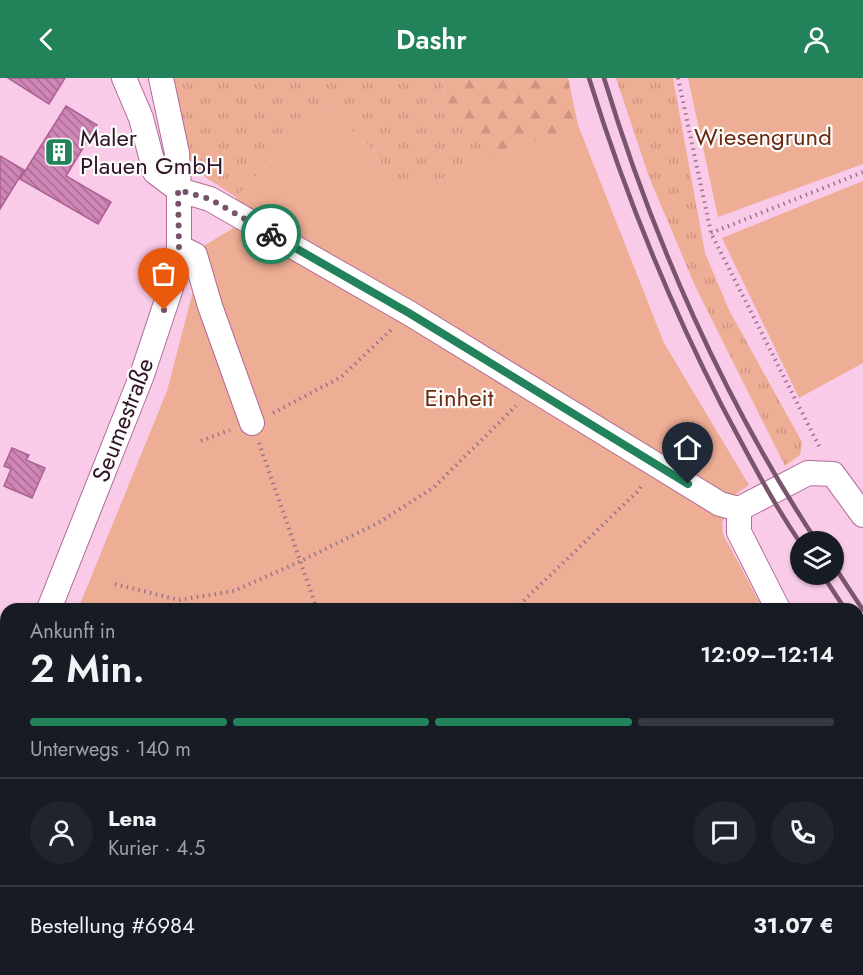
<!DOCTYPE html>
<html lang="de">
<meta charset="utf-8">
<style>
:root{--surface:#171b24;--page:#20242c;--text:#f1f3f6;--muted:#9ea1a6;--line:#363941;--accent:#22835b}
body{margin:0;font-family:Jost,sans-serif;background:var(--page);color:var(--text);height:100vh;display:flex;flex-direction:column;font-size:22px;white-space:nowrap}
*{box-sizing:border-box;margin:0}
p{font-size:20px;color:var(--muted)}
.icon{flex:none;width:33px;height:33px;fill:none;stroke:currentColor;stroke-width:2;stroke-linecap:round;stroke-linejoin:round}
.map{position:relative;flex:1;overflow:hidden}
.side{position:absolute;left:0px;top:525px;width:864px;height:372px;display:flex;flex-direction:column;background:var(--surface);border-radius:18px 18px 0 0;box-shadow:0 2px 4px #0004}
.side>*{flex:none}
.controls{position:absolute;left:790px;top:453px;display:grid;gap:12px}
.controls a{display:grid;place-items:center;width:54px;height:54px;border-radius:50%;background:var(--surface);box-shadow:0 2px 4px #0004;font-size:30px}
.pin{position:absolute;display:grid;place-items:center;width:51px;height:51px;color:#fff;margin:-62px -26px;border-radius:50% 50% 50% 0;rotate:-45deg;box-shadow:0 0 6px #0007}
.pin .icon{rotate:45deg}
.courier{position:absolute;display:grid;place-items:center;width:60px;height:60px;margin:-30px;border:4px solid #22835b;border-radius:50%;background:#fff;color:#222;box-shadow:0 2px 8px #0007}
.overview em{font-style:normal;font-weight:600}
.overview div{display:flex;flex-direction:column-reverse}
.overview{display:flex;align-items:center;justify-content:space-between;height:102px;padding:0 30px}
h1{font-size:39px;font-weight:600;line-height:45px}
.bar{display:grid;grid-template-columns:repeat(4,1fr);gap:9px 6px;align-content:center;height:72px;padding:0 30px}
.bar i{height:8px;border-radius:4px;background:var(--line)}
.bar .on{background:var(--accent)}
.bar p{grid-column:span 4}
.line{display:flex;align-items:center;gap:15px;padding:0 30px;border-top:2px solid var(--line)}
.line div{flex:1}
.round{display:grid;place-items:center;flex:none;width:63px;height:63px;border-radius:32px;background:var(--page)}
header{display:flex;justify-content:space-between;align-items:center;height:78px;padding:0 30px;background:var(--accent);color:#fff;font-size:27px;font-weight:600}
.map>svg:first-child{display:block}
.grass{fill:url(#grass-tufts)}
.forest{fill:url(#forest-firs)}
.garden{fill:#eead95}
.building{fill:url(#building-back-hatch);stroke:#a96291;stroke-width:1.5}
.lines{fill:none;stroke-linecap:round;stroke-linejoin:round}
.minor-casing{stroke:#b16a99;stroke-width:26}
.path{stroke:#9a748c;stroke-width:4;stroke-dasharray:1.5 4.5;stroke-linecap:butt}
.minor{stroke:#fff;stroke-width:24}
.rail{stroke:#79556c;stroke-width:4.5}
.done{stroke:#77546b;stroke-width:6;stroke-dasharray:0 10.8}
.route{stroke:#22835b;stroke-width:8}
.labels{text-anchor:middle;stroke-width:4.5;stroke-linejoin:round;paint-order:stroke}
.park-label{font-size:24px;fill:#6b2b11;stroke:#fcfcfc}
.poi-label{font-size:24px;fill:#311427;stroke:#fcfcfc;text-anchor:start}
.street-label{font-size:24px;fill:#311427;stroke:#fcfcfc}
</style>
<header><svg class="icon" aria-label="back" viewBox="0 0 24 24"><path d="M15 5l-7 7 7 7"/></svg>Dashr<svg class="icon" aria-label="person" viewBox="0 0 24 24"><circle cx="12" cy="8" r="4"/><path d="M4 21q1-7 8-7t8 7"/></svg></header>
<div class="map">
<svg width="863" height="897" viewBox="0 0 863 897">
<defs>
<pattern id="grass-tufts" width="24" height="20" patternUnits="userSpaceOnUse" patternTransform="scale(1.5)"><rect width="24" height="20" fill="#eead95"/><path d="M3 7l-1-3M5 7V3M7 7l1-3M15 17l-1-3M17 17v-4M19 17l1-3" fill="none" stroke="#cd9480"/></pattern>
<pattern id="forest-firs" width="22" height="20" patternUnits="userSpaceOnUse" patternTransform="scale(1.5)"><rect width="22" height="20" fill="#eead95"/><path d="M5 1l3.5 6h-7zM16 11l3.5 6h-7z" fill="#cd9480"/></pattern>
<pattern id="building-back-hatch" width="6" height="6" patternUnits="userSpaceOnUse" patternTransform="scale(1.5)"><rect width="6" height="6" fill="#cf85b5"/><path d="M-1 5l2 2M0 0l6 6M5-1l2 2" fill="none" stroke="#a96c93"/></pattern>
</defs>
<rect width="100%" height="100%" fill="#facbe8"/>
<!-- grass -->
<path class="grass" d="M 168,0 L 442,0 L 447,33 L 502,77 L 399,117 L 372,71 L 325,27 L 236,119 L 205,99 L 185,75 Z
M 616,0 L 673,0 L 705,175 L 729,232 L 802,364 L 800,377 L 785,388 L 696,210 L 649,99 Z"/>
<!-- forest -->
<path class="forest" d="M 442,0 L 568,0 L 578,47 L 502,77 L 447,33 Z"/>
<!-- garden -->
<path class="garden" d="M 688,0 L 863,0 L 863,86 L 718,139 Z
M 325,27 L 372,71 L 399,117 L 578,47 L 664,265 L 749,407 L 736,416 L 722,445 L 723,456 L 763,531 L 711,531 L 708,528 L 701,531 L 78,531 L 167,313 L 194,209 L 202,169 L 235,149 L 236,119 Z
M 863,103 L 863,285 L 799,320 L 722,160 Z
M 863,698 L 863,897 L 445,897 L 443,891 L 858,891 L 858,701 Z"/>
<!-- building -->
<path class="building" d="M 8,0 L 65,0 L 49,26 Z
M 66,28 L 97,47 L 66,98 L 111,124 L 98,146 L 20,101 Z
M 0,78 L 24,92 L 0,131 Z
M 12,370 L 29,377 L 26,382 L 45,390 L 32,420 L 4,408 L 11,391 L 4,388 Z"/>
<g class="lines">
<!-- minor casing -->
<g class="minor-casing">
<path id="minor" d="M 124,0 L 141,40 L 155,94 L 179,112 L 210,121 L 409,235 L 720,426 L 739,431 L 808,395 L 833,396 L 863,437
M 179,169 L 195,177 L 210,228 L 252,345
M 739,431 L 739,454 L 778,531
M 49,531 L 142,297 L 171,210 L 179,169 L 179,112 L 177,75 L 161,0
M 858,651 L 863,658
M 0,654 L 6,638
M 0,839 L 6,849
M 29,891 L 32,897
M 218,891 L 220,897
M 115,897 L 128,891"/>
</g>
<!-- path -->
<path class="path" d="M 678,0 L 711,155 L 821,372
M 711,155 L 863,94
M 273,335 L 341,299 L 393,250
M 201,363 L 230,352
M 259,365 L 317,531
M 115,506 L 179,522 L 234,513 L 301,483 L 378,445 L 433,410 L 516,328
M 515,531 L 637,414 L 643,406
M 480,891 L 482,897"/>
<!-- minor -->
<use href="#minor" class="minor"/>
<!-- rail -->
<path class="rail" d="M 589,0 C 624,113 668,222 722,328 C 747,375 771,422 801,466
M 604,0 C 653,161 724,323 817,464
M 834,488 L 863,532
M 822,496 L 845,531
M 858,549 L 863,557"/>
</g>
<g class="lines">
<!-- done -->
<path class="done" d="M 164,232 L 171,210 L 179,169 L 178,112 L 210,121 L 271,156"/>
<!-- route -->
<path class="route" d="M 271,156 L 409,235 L 688,406"/>
</g>
<!-- icons -->
<defs>
<g id="building-square" transform="scale(1.5)"><rect x="-9" y="-9" width="18" height="18" rx="4" fill="#22835b" stroke="#fcfcfc"/><path d="M-4-6H4V6H1V3H-1V6H-4ZM-2.5-4.3h1.7v1.8h-1.7ZM.8-4.3h1.7v1.8H.8ZM-2.5-1h1.7V.8h-1.7ZM.8-1h1.7V.8H.8Z" fill="#fff"/></g>
</defs>
<g fill-rule="evenodd">
<use href="#building-square" x="59" y="74"/>
</g>
<g class="labels">
<!-- park labels -->
<g class="park-label">
<text x="763" y="67">Wiesengrund</text>
<text x="459" y="328">Einheit</text>
</g>
<!-- poi labels -->
<g class="poi-label">
<text x="80" y="68">Maler<tspan x="80" dy="28">Plauen GmbH</tspan></text>
</g>
<!-- street labels -->
<g class="street-label">
<text transform="translate(123 342) rotate(-69)" y="8">Seumestraße</text>
</g>
</g>
</svg>
<div class="controls">
<a><svg class="icon" aria-label="layers" viewBox="0 0 24 24"><path d="M12 4l9 5-9 5-9-5zM3 14l9 5 9-5"/></svg></a>
</div>
<div class="pin" style="left:164px;top:232px;background:#ea580c"><svg class="icon" aria-label="bag" viewBox="0 0 24 24"><path d="M5 8h14l-1 12H6zM9 8a3 3 0 0 1 6 0"/></svg></div>
<div class="pin" style="left:688px;top:406px;background:#1f2937"><svg class="icon" aria-label="home" viewBox="0 0 24 24"><path d="M3 11l9-7 9 7M6 9v11h12V9"/></svg></div>
<div class="courier" style="left:271px;top:156px"><svg class="icon" aria-label="bike" viewBox="0 0 24 24"><circle cx="6" cy="16" r="4"/><circle cx="18" cy="16" r="4"/><path d="M6 16l4-8h5l3 8M10 8l3 8H6M13 5h3"/></svg></div>
<section class="side">
<div class="overview"><div><h1>2 Min.</h1><p>Ankunft in</p></div><em>12:09–12:14</em></div>
<div class="bar"><i class="on"></i><i class="on"></i><i class="on"></i><i></i><p>Unterwegs · 140 m</p></div>
<div class="line" style="height:108px"><a class="round"><svg class="icon" aria-label="person" viewBox="0 0 24 24"><circle cx="12" cy="8" r="4"/><path d="M4 21q1-7 8-7t8 7"/></svg></a><div><b>Lena</b><p>Kurier · 4.5</p></div><a class="round"><svg class="icon" aria-label="chat" viewBox="0 0 24 24"><path d="M4 5h16v11H9l-5 4z"/></svg></a><a class="round"><svg class="icon" aria-label="phone" viewBox="0 0 24 24"><path d="M5 4h4l2 5-3 2q2 4 5 5l2-3 5 2v4C11 20 4 13 5 4z"/></svg></a></div>
<div class="line" style="height:78px"><div>Bestellung #6984</div><b>31.07 €</b></div>
</section>
</div>
